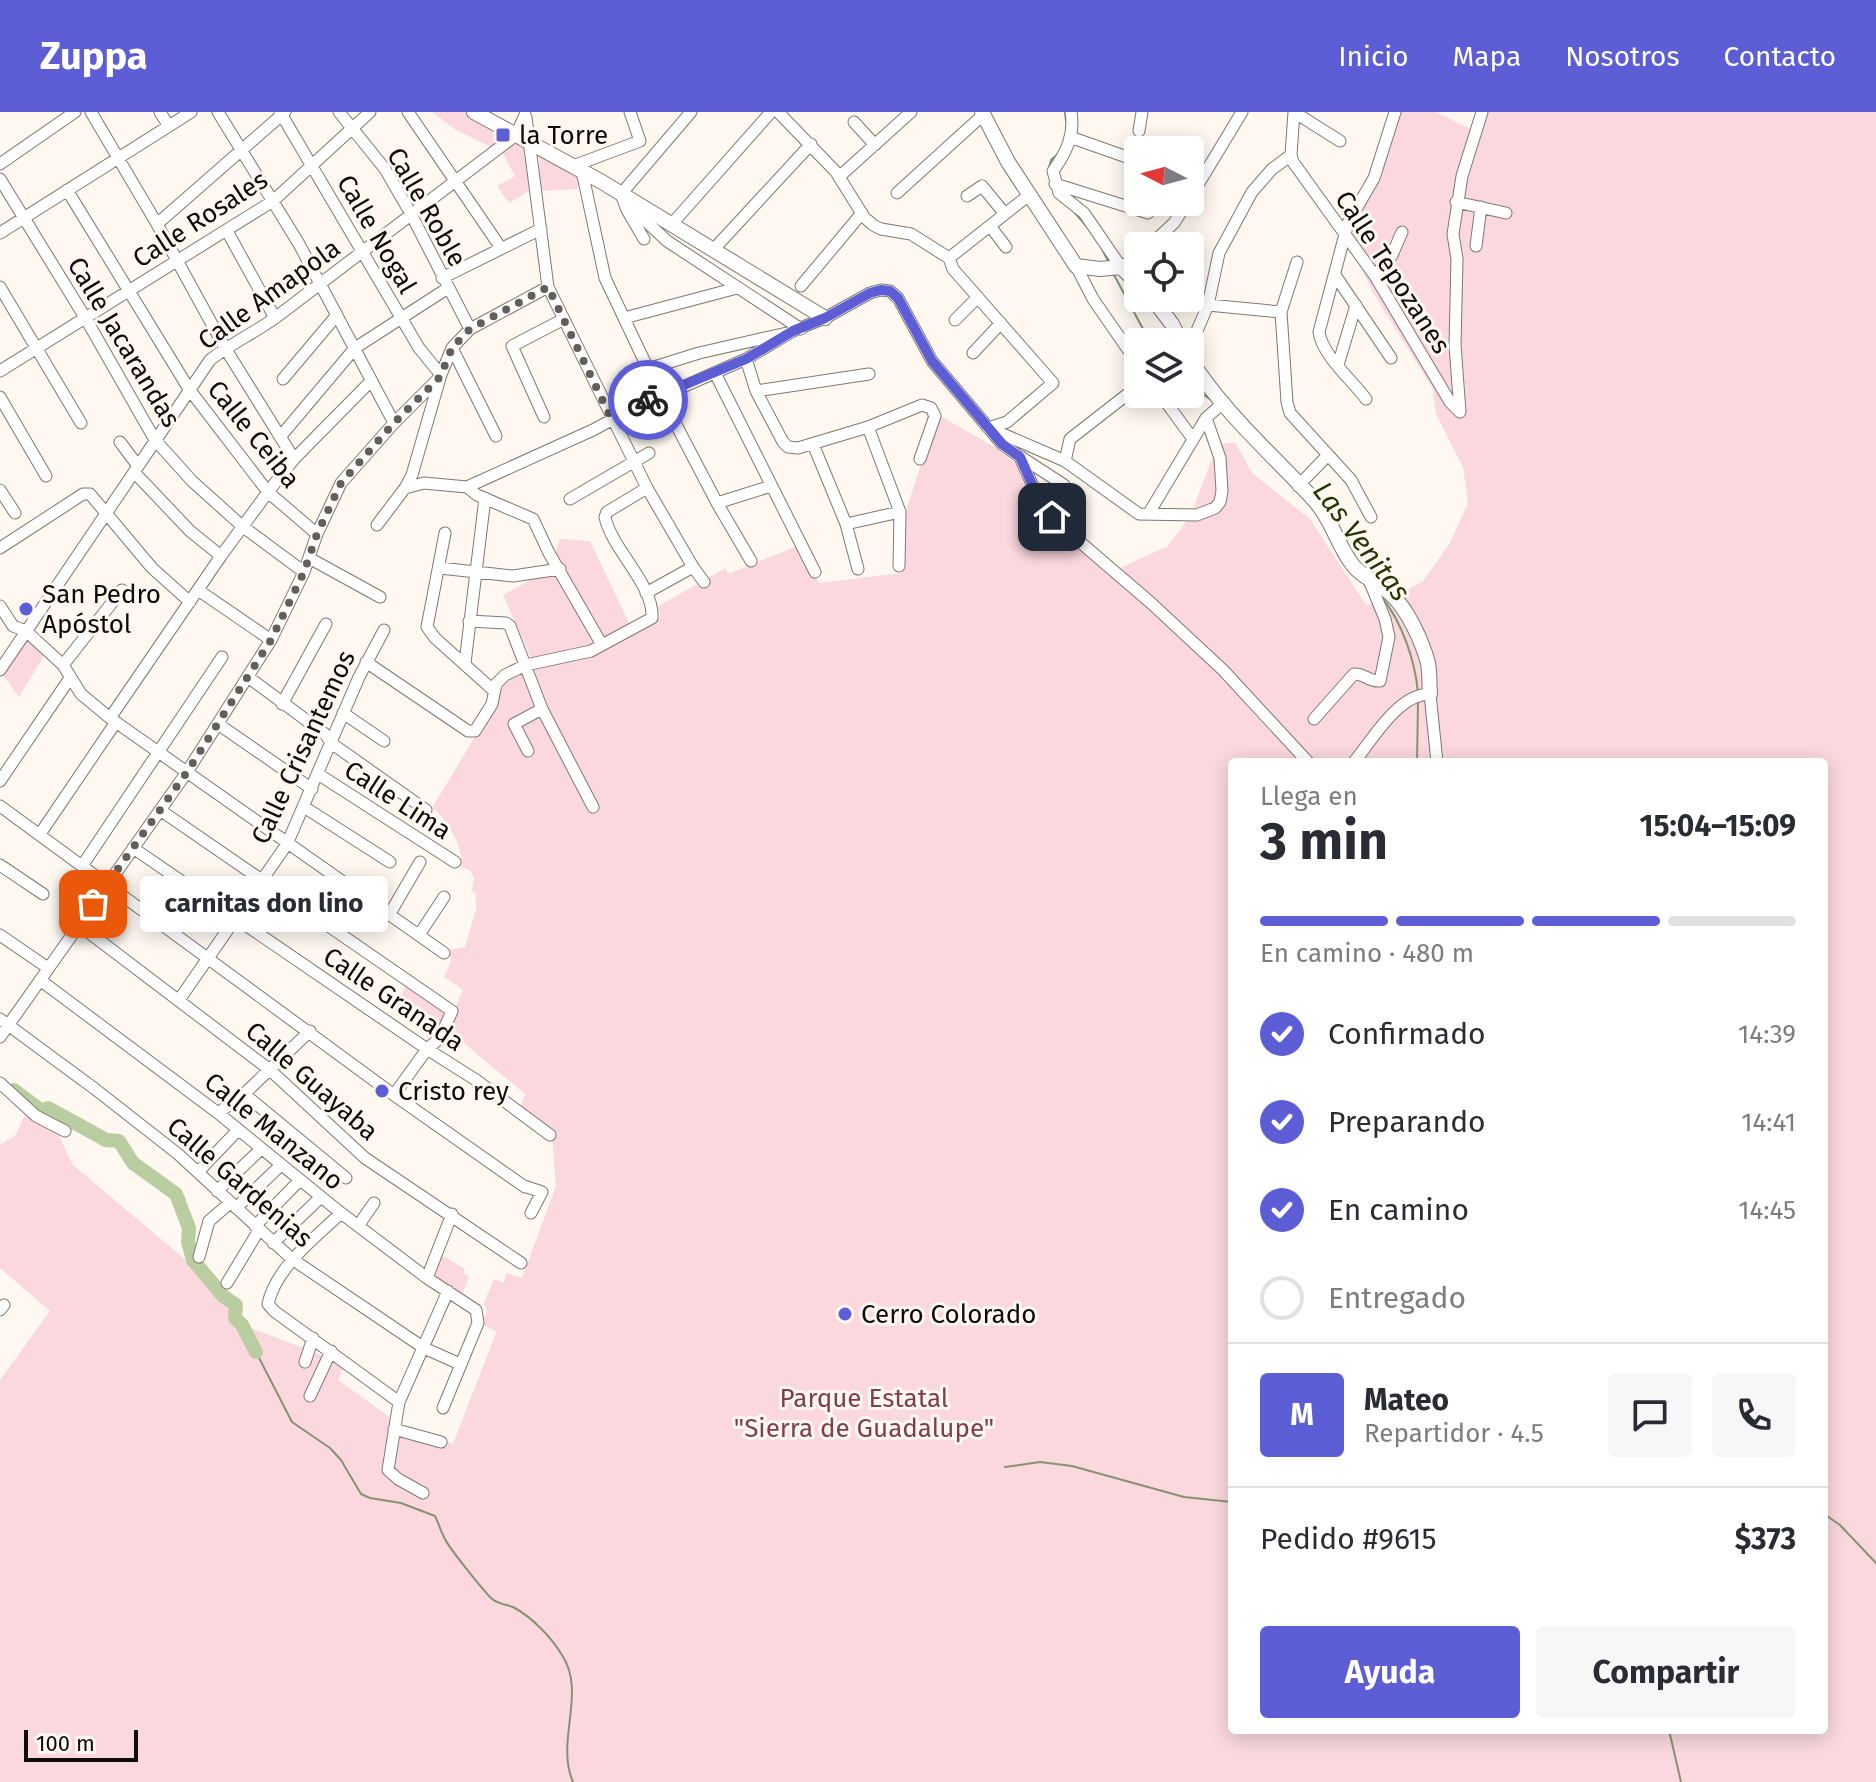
<!DOCTYPE html>
<html lang="es">
<meta charset="utf-8">
<style>
:root{--surface:#fff;--page:#f7f7f7;--text:#2b2b33;--muted:#7c7c81;--line:#e1e1e2;--accent:#5d5dd5}
body{margin:0;font-family:"Fira Sans",sans-serif;background:var(--page);color:var(--text);height:100vh;display:flex;flex-direction:column;font-size:30px;white-space:nowrap}
*{box-sizing:border-box;margin:0}
p{font-size:26px;color:var(--muted)}
.icon{flex:none;width:44px;height:44px;fill:none;stroke:currentColor;stroke-width:2;stroke-linecap:round;stroke-linejoin:round}
.map{position:relative;flex:1;overflow:hidden}
.drawer{position:absolute;left:1228px;top:646px;width:600px;height:976px;display:flex;flex-direction:column;background:var(--surface);border-radius:8px;box-shadow:0 4px 20px #0003}
.drawer>*{flex:none}
.needle{width:52px;rotate:276deg}
.controls{position:absolute;left:1124px;top:24px;display:grid;gap:16px}
.controls a{display:grid;place-items:center;width:80px;height:80px;border-radius:8px;background:var(--surface);box-shadow:0 4px 20px #0003;font-size:40px}
.scale{position:absolute;left:24px;bottom:20px;width:114px;box-sizing:border-box;padding-left:8px;border:4px solid #0e0b09;border-top:0;font-size:22px;line-height:28px;white-space:nowrap;color:#0e0b09;-webkit-text-stroke:6px #fef8f1;paint-order:stroke}
.pin{position:absolute;display:grid;place-items:center;width:68px;height:68px;color:#fff;margin:-34px;border-radius:16px;box-shadow:0 4px 12px #0006}
.courier{position:absolute;display:grid;place-items:center;width:80px;height:80px;margin:-40px;border:6px solid #5d5dd5;border-radius:50%;background:#fff;color:#222;box-shadow:0 2px 10px #0007}
.bubble{position:absolute;height:56px;border-radius:8px;background:var(--surface);box-shadow:0 4px 20px #0003;font-size:26px;font-weight:700;line-height:56px;text-align:center}
.headline em{font-style:normal;font-weight:700}
.headline div{display:flex;flex-direction:column-reverse}
.headline{display:flex;align-items:center;justify-content:space-between;height:136px;padding:0 32px}
h1{font-size:52px;font-weight:700;line-height:60px}
.bar{display:grid;grid-template-columns:repeat(4,1fr);gap:12px 8px;align-content:center;height:96px;padding:0 32px}
.bar i{height:10px;border-radius:6px;background:var(--line)}
.bar .active{background:var(--accent)}
.bar p{grid-column:span 4}
.line{display:flex;align-items:center;gap:20px;padding:0 32px;border-top:2px solid var(--line)}
.line div{flex:1}
.round{display:grid;place-items:center;flex:none;width:84px;height:84px;border-radius:8px;background:var(--page)}
ol{padding:0 32px;list-style:none}
li{display:flex;align-items:center;gap:24px;height:88px}
li p{margin-inline-start:auto}
li .icon{padding:8px;border-radius:50%;background:var(--accent);color:#fff;stroke-width:4}
li:last-child{color:var(--muted)}
li i{width:44px;height:44px;border:4px solid var(--line);border-radius:50%}
.primary-button{display:flex;gap:16px;margin-top:auto;padding:16px 32px}
.primary-button a{flex:1;height:92px;border-radius:8px;background:var(--accent);color:#fff;font-size:32px;font-weight:700;line-height:92px;text-align:center}
.primary-button a+a{background:var(--page);color:var(--text)}
header{display:flex;align-items:center;gap:48px;box-sizing:border-box;height:112px;padding:0 40px;background:var(--accent);color:#fff}
header strong{font-size:38px}
nav{display:flex;gap:44px;margin-inline-start:auto;font-size:28px}
.map>svg:first-child{display:block}
.green{fill:#fad8dd;fill-rule:evenodd}
.lines{fill:none;stroke-linecap:round;stroke-linejoin:round}
.stream{stroke:#869373;stroke-width:2}
.river{stroke:#bacda1;stroke-width:14}
.minor-casing{stroke:#7f7871;stroke-width:13}
.major-casing{stroke:#7f7871;stroke-width:16}
.minor{stroke:#fff;stroke-width:11}
.major{stroke:#fff;stroke-width:14}
.done{stroke:#625e5a;stroke-width:8;stroke-dasharray:0 14.4}
.route{stroke:#5d5dd5;stroke-width:10}
.poi-dot{fill:#5d5dd5;stroke:#fef8f1;stroke-width:3}
.labels{text-anchor:middle;stroke-width:6;stroke-linejoin:round;paint-order:stroke}
.poi-label{font-size:26px;fill:#0e0b09;stroke:#fef8f1;text-anchor:start}
.street-label{font-size:26px;fill:#0e0b09;stroke:#fef8f1}
.park-label{font-size:26px;fill:#803d4c;stroke:#fef8f1}
.water-label{font-size:28px;font-style:italic;fill:#253503;stroke:#fef8f1}
</style>
<header>
<strong>Zuppa</strong>
<nav><a>Inicio</a><a>Mapa</a><a>Nosotros</a><a>Contacto</a></nav>
</header>
<div class="map">
<svg width="1876" height="1670" viewBox="0 0 1876 1670">
<rect width="100%" height="100%" fill="#fef8f1"/>
<!-- green -->
<path class="green" d="M 432,0 L 469,0 L 509,21 L 493,36 L 456,18 Z
M 1400,0 L 1436,0 L 1477,20 L 1487,0 L 1876,0 L 1876,1670 L 0,1670 L 0,1268 L 50,1199 L 0,1156 L 0,1033 L 16,1023 L 30,991 L 46,998 L 73,1053 L 188,1150 L 248,1215 L 345,1252 L 338,1268 L 399,1312 L 453,1332 L 496,1221 L 496,1219 L 481,1212 L 487,1200 L 484,1191 L 494,1167 L 504,1171 L 506,1161 L 522,1166 L 556,1074 L 552,1024 L 520,995 L 525,982 L 446,916 L 463,878 L 444,865 L 451,849 L 449,838 L 465,835 L 476,797 L 476,782 L 472,779 L 474,766 L 470,758 L 461,755 C 465,738 446,704 432,696 L 494,593 L 496,574 L 519,561 L 536,557 L 503,483 L 549,458 L 560,427 L 590,429 L 633,520 L 660,506 L 658,494 L 726,456 L 728,462 L 797,434 L 819,471 L 902,461 L 906,399 L 937,302 L 996,336 L 1030,363 L 1045,409 L 1118,457 L 1168,434 L 1191,403 L 1217,333 L 1235,330 L 1252,361 L 1310,407 L 1366,493 L 1390,488 L 1423,469 L 1450,431 L 1468,391 L 1463,355 L 1436,302 L 1433,277 L 1372,179 L 1349,130 ZM 1232,650 L 1824,650 L 1824,1618 L 1232,1618 Z
M 516,30 L 523,31 L 529,79 L 509,91 L 497,74 L 515,64 L 502,40 Z
M 539,41 L 578,60 L 578,77 L 540,79 Z
M 29,518 L 45,542 L 19,585 L 0,559 Z
M 405,874 L 448,900 L 431,929 L 430,916 L 425,904 L 413,899 L 400,888 Z
M 441,1143 L 465,1157 L 463,1161 L 469,1164 L 462,1184 L 435,1166 Z"/>
<g class="lines">
<!-- stream -->
<path class="stream" d="M 1065,0 L 1066,9
M 1049,56 L 1051,48 L 1058,42
M 1075,101 L 1089,117
M 1101,135 L 1109,151
M 1113,161 L 1150,230
M 1190,274 L 1210,287
M 1381,484 C 1402,510 1415,548 1418,581
M 1417,650 L 1418,591
M 256,1240 L 292,1310 L 330,1336 L 341,1348 L 361,1382 L 370,1386 L 401,1391 L 435,1404 C 439,1412 441,1420 445,1427 C 449,1436 483,1478 491,1486 C 497,1492 505,1492 513,1495 C 532,1505 551,1525 562,1543 C 587,1581 555,1629 573,1670
M 1005,1355 L 1040,1350 L 1072,1354 L 1184,1385 L 1232,1390
M 1824,1402 L 1840,1413 L 1876,1451
M 1669,1618 L 1681,1670"/>
<!-- river -->
<path class="river" d="M 14,978 L 42,999 L 48,996 L 106,1028 L 119,1029 L 133,1051 L 176,1082 L 189,1116 L 188,1130 L 193,1148 L 223,1184 L 236,1193 L 235,1206 L 242,1213 L 256,1240"/>
<!-- minor casing -->
<g class="minor-casing">
<path id="minor" d="M 91,0 L 157,112 L 225,236 L 294,347
M 160,0 L 168,13
M 218,0 L 299,132 L 394,311
M 280,0 L 419,236 L 441,263
M 339,0 L 385,57 L 411,102 L 470,217
M 408,0 L 501,136
M 691,0 L 621,82 L 627,98 L 634,98 L 667,129 L 801,217
M 778,0 L 836,60 L 864,105 L 873,113 L 881,117 L 911,122 L 949,146 L 953,157 L 1053,271 L 1007,310 L 988,316
M 1071,0 C 1075,23 1066,41 1053,59 L 1059,81 L 1084,101 L 1121,155 L 1138,144
M 1294,0 L 1340,29
M 526,5 L 548,175 L 647,376 L 693,455 L 704,470
M 854,10 L 875,33
M 1139,19 L 1142,0
M 1070,25 L 1138,49
M 1291,43 L 1293,50 L 1375,164 L 1450,290 L 1460,300
M 0,52 L 75,0
M 573,54 L 640,29 L 630,0
M 582,59 L 605,166 L 660,282 L 717,391 L 751,449
M 840,64 L 911,0
M 0,67 L 86,207 L 155,328 L 192,369 L 242,414 L 304,460
M 1055,72 L 1148,101
M 67,78 L 189,277 L 268,380 L 317,422
M 897,81 L 983,3
M 967,84 L 982,74 L 1005,102
M 1190,86 L 1242,0
M 1456,90 L 1506,101
M 627,98 L 644,127
M 157,112 L 285,0
M 671,113 L 771,0
M 990,114 L 1006,135
M 227,119 L 275,206
M 0,121 L 191,0
M 1149,134 L 1174,111 L 1187,90
M 1476,134 L 1481,95
M 713,138 L 811,32
M 949,146 L 1029,83
M 1297,150 L 1281,200 L 1287,290 L 1290,301 L 1351,368 L 1371,405
M 1076,154 L 1093,187 L 1138,252
M 1335,163 L 1391,246
M 1375,164 L 1392,143 L 1402,120
M 442,166 L 541,117
M 801,174 L 862,101
M 0,175 L 81,311
M 1208,193 L 1281,200
M 624,206 L 737,176
M 955,208 L 978,185
M 1190,235 L 1208,193 L 1219,141 L 1252,80 L 1272,57 L 1291,43 L 1294,0
M 452,236 L 496,324
M 973,241 L 1001,211
M 746,247 L 756,279 L 783,330 L 788,335 L 798,336 L 868,315 L 922,293 L 931,296 L 935,304 L 920,347
M 1338,253 L 1356,193
M 648,257 L 699,241 L 787,221
M 0,259 L 273,89 L 370,0
M 715,261 L 815,460
M 283,267 L 337,203
M 756,279 L 869,262
M 1160,282 L 1193,327
M 0,285 L 46,364
M 1366,287 C 1352,268 1322,243 1319,220 L 1348,111 L 1374,66 L 1395,0
M 1460,300 L 1455,233 L 1457,147 L 1453,122 L 1462,64 L 1482,0
M 544,305 L 512,234 L 564,207
M 868,315 L 900,400 L 899,454
M 991,317 L 1065,349 L 1139,402 L 1197,403 L 1215,396 L 1220,390 L 1222,379 L 1220,346 L 1206,306
M 280,325 L 355,236 L 448,176
M 120,330 L 138,354
M 813,332 L 846,412 L 858,457
M 1021,345 L 1064,373
M 1065,349 L 1070,327 L 1138,274
M 134,360 L 190,419 L 221,444
M 1298,374 L 1328,343
M 467,375 L 477,383 L 533,407 L 549,441 L 602,533
M 405,376 L 424,371 L 467,375 L 593,318 L 660,282 L 669,281 L 746,247 L 793,219 L 825,206 L 870,181 L 881,178 L 890,179 L 898,186 L 932,249 L 1002,332 L 1020,345 L 1044,399 L 1151,491 L 1223,558 L 1308,650
M 0,378 L 15,401
M 570,387 L 649,341
M 717,391 L 771,374
M 1149,401 L 1206,306 L 1224,290
M 846,412 L 900,400
M 377,413 L 405,376 L 412,363 L 440,266
M 445,421 L 427,515 L 435,526 L 493,578
M 0,436 L 83,382 L 90,382 L 152,456 L 190,490
M 309,446 L 380,485
M 440,456 L 513,464 L 560,457
M 198,478 L 271,528
M 646,481 L 693,455
M 0,494 L 13,514 L 26,519 L 63,553 L 81,582 L 110,606 L 444,841
M 469,509 L 506,511 L 510,514 L 542,597 L 593,695
M 366,550 L 468,619 L 475,619 L 492,592 L 496,572 L 505,563 L 526,553 L 591,539 L 652,506 C 654,472 612,438 605,405 L 607,400 L 647,376
M 465,551 L 485,386
M 63,553 L 122,478
M 0,558 L 210,248 C 230,232 254,221 275,206 L 516,23 L 525,3
M 248,565 L 325,622 L 331,631 L 426,698
M 282,592 L 326,512
M 343,601 L 384,629
M 110,606 L 221,444 L 268,380 L 294,347 L 371,269
M 1314,607 L 1354,562 C 1364,561 1369,570 1380,569 L 1389,525 L 1385,507 L 1367,463
M 218,612 L 312,677
M 528,639 L 514,612 L 542,597
M 1354,650 C 1373,627 1398,582 1430,582 L 1437,650
M 318,662 L 455,750
M 0,669 L 70,566
M 0,694 L 394,983 L 525,1075
M 304,695 L 390,750
M 160,698 L 452,899 L 440,926 L 427,937 L 394,983
M 40,722 L 116,610
M 133,736 L 427,937 L 476,968 L 550,1023
M 0,753 L 43,782
M 82,754 L 222,545
M 389,803 L 420,750
M 79,813 L 270,958 L 365,1046 L 521,1151
M 0,823 L 48,856
M 419,823 L 444,785
M 40,868 L 218,1001 L 341,1101 L 427,1166 L 476,1198 L 478,1211 L 443,1296
M 179,888 L 287,732 L 359,565 L 384,518
M 0,907 L 95,977 L 178,1042 L 292,1147 L 424,1236 L 460,1252
M 0,925 L 187,660 L 271,528 L 304,460 L 317,422 L 341,371 L 394,311 L 440,265 L 452,236 L 470,217 L 548,175
M 0,971 L 36,1004 L 65,1019
M 244,982 L 346,1066
M 218,1001 L 244,982 L 310,919
M 198,1060 L 237,1019
M 524,1074 L 542,1080 L 531,1101
M 217,1079 L 261,1037
M 236,1096 L 281,1053
M 341,1101 C 315,1126 276,1155 268,1192 L 274,1199 L 399,1290
M 255,1114 L 300,1068
M 358,1114 L 374,1091
M 273,1131 L 321,1085
M 199,1145 L 209,1109 L 230,1091
M 427,1166 L 452,1102
M 227,1171 L 259,1118
M 0,1198 L 4,1193
M 305,1250 L 313,1226
M 310,1284 L 331,1239
M 394,1317 L 441,1330
M 423,1381 L 398,1367 L 388,1358 L 399,1290 L 448,1179"/>
</g>
<!-- major casing -->
<g class="major-casing">
<path id="major" d="M 474,0 L 602,70 L 825,206
M 982,0 L 1008,50 L 1076,154 L 1100,157 L 1121,155 L 1138,172
M 1152,186 L 1172,212 L 1181,230
M 1190,247 C 1223,300 1273,343 1315,389 C 1332,408 1337,432 1352,452 C 1361,465 1379,471 1391,482 C 1408,498 1422,529 1428,551 C 1430,561 1429,572 1430,582"/>
</g>
<!-- minor -->
<use href="#minor" class="minor"/>
<!-- major -->
<use href="#major" class="major"/>
</g>
<g class="lines">
<!-- done -->
<path class="done" d="M 93,792 L 187,660 L 271,528 L 304,460 L 317,422 L 341,371 L 394,311 L 440,265 L 452,236 L 470,217 L 548,175 L 612,308 L 648,288"/>
<!-- route -->
<path class="route" d="M 648,288 L 746,247 L 793,219 L 825,206 L 870,181 L 881,178 L 890,179 L 898,186 L 932,249 L 1002,332 L 1020,345 L 1044,399 L 1052,405"/>
</g>
<!-- markers -->
<g class="poi-dot">
<rect x="495" y="15" width="16" height="16" rx="4"/>
<circle cx="26" cy="497" r="8"/>
<circle cx="382" cy="979" r="8"/>
<circle cx="845" cy="1202" r="8"/>
</g>
<g class="labels">
<!-- poi labels -->
<g class="poi-label">
<text x="519" y="32">la Torre</text>
<text x="42" y="491">San Pedro<tspan x="42" dy="30">Apóstol</tspan></text>
<text x="398" y="988">Cristo rey</text>
<text x="861" y="1211">Cerro Colorado</text>
</g>
<!-- street labels -->
<g class="street-label">
<text transform="translate(427 95) rotate(60)" y="9">Calle Roble</text>
<text transform="translate(200 107) rotate(-33)" y="9">Calle Rosales</text>
<text transform="translate(377 122) rotate(60)" y="9">Calle Nogal</text>
<text transform="translate(1393 160) rotate(57)" y="9">Calle Tepozanes</text>
<text transform="translate(269 182) rotate(-36)" y="9">Calle Amapola</text>
<text transform="translate(124 230) rotate(59)" y="9">Calle Jacarandas</text>
<text transform="translate(254 322) rotate(51)" y="9">Calle Ceiba</text>
<text transform="translate(303 635) rotate(-65)" y="9">Calle Crisantemos</text>
<text transform="translate(398 688) rotate(33)" y="9">Calle Lima</text>
<text transform="translate(394 887) rotate(34)" y="9">Calle Granada</text>
<text transform="translate(312 969) rotate(41)" y="9">Calle Guayaba</text>
<text transform="translate(274 1019) rotate(39)" y="9">Calle Manzano</text>
<text transform="translate(240 1070) rotate(41)" y="9">Calle Gardenias</text>
</g>
<!-- park labels -->
<g class="park-label">
<text x="864" y="1295">Parque Estatal<tspan x="864" dy="30">"Sierra de Guadalupe"</tspan></text>
</g>
<!-- water labels -->
<g class="water-label">
<text transform="translate(1362 429) rotate(53)" y="10">Las Venitas</text>
</g>
</g>
</svg>
<div class="controls">
<a><svg class="needle" viewBox="-14 -14 28 28"><path d="M0-13l5 13h-10z" fill="#e53935"/><path d="M0 13l5-13h-10z" fill="#7c7c81"/></svg></a>
<a><svg class="icon" aria-label="locate" viewBox="0 0 24 24"><circle cx="12" cy="12" r="6"/><path d="M12 2v4M12 18v4M2 12h4M18 12h4"/></svg></a>
<a><svg class="icon" aria-label="layers" viewBox="0 0 24 24"><path d="M12 4l9 5-9 5-9-5zM3 14l9 5 9-5"/></svg></a>
</div>
<div class="scale">100 m</div>
<div class="pin" style="left:93px;top:792px;background:#ea580c"><svg class="icon" aria-label="bag" viewBox="0 0 24 24"><path d="M5 8h14l-1 12H6zM9 8a3 3 0 0 1 6 0"/></svg></div>
<div class="pin" style="left:1052px;top:405px;background:#1f2937"><svg class="icon" aria-label="home" viewBox="0 0 24 24"><path d="M3 11l9-7 9 7M6 9v11h12V9"/></svg></div>
<div class="courier" style="left:648px;top:288px"><svg class="icon" aria-label="bike" viewBox="0 0 24 24"><circle cx="6" cy="16" r="4"/><circle cx="18" cy="16" r="4"/><path d="M6 16l4-8h5l3 8M10 8l3 8H6M13 5h3"/></svg></div>
<div class="bubble" style="left:140px;top:764px;width:248px">carnitas don lino</div>
<section class="drawer">
<div class="headline"><div><h1>3 min</h1><p>Llega en</p></div><em>15:04–15:09</em></div>
<div class="bar"><i class="active"></i><i class="active"></i><i class="active"></i><i></i><p>En camino · 480 m</p></div>
<ol>
<li><svg class="icon" aria-label="check" viewBox="0 0 24 24"><path d="M5 12l5 5 9-10"/></svg>Confirmado<p>14:39</p></li>
<li><svg class="icon" aria-label="check" viewBox="0 0 24 24"><path d="M5 12l5 5 9-10"/></svg>Preparando<p>14:41</p></li>
<li><svg class="icon" aria-label="check" viewBox="0 0 24 24"><path d="M5 12l5 5 9-10"/></svg>En camino<p>14:45</p></li>
<li><i></i>Entregado</li>
</ol>
<div class="line" style="height:144px"><b class="round" style="background:var(--accent);color:#fff">M</b><div><b>Mateo</b><p>Repartidor · 4.5</p></div><a class="round"><svg class="icon" aria-label="chat" viewBox="0 0 24 24"><path d="M4 5h16v11H9l-5 4z"/></svg></a><a class="round"><svg class="icon" aria-label="phone" viewBox="0 0 24 24"><path d="M5 4h4l2 5-3 2q2 4 5 5l2-3 5 2v4C11 20 4 13 5 4z"/></svg></a></div>
<div class="line" style="height:104px"><div>Pedido #9615</div><b>$373</b></div>
<div class="primary-button"><a>Ayuda</a><a>Compartir</a></div>
</section>
</div>
